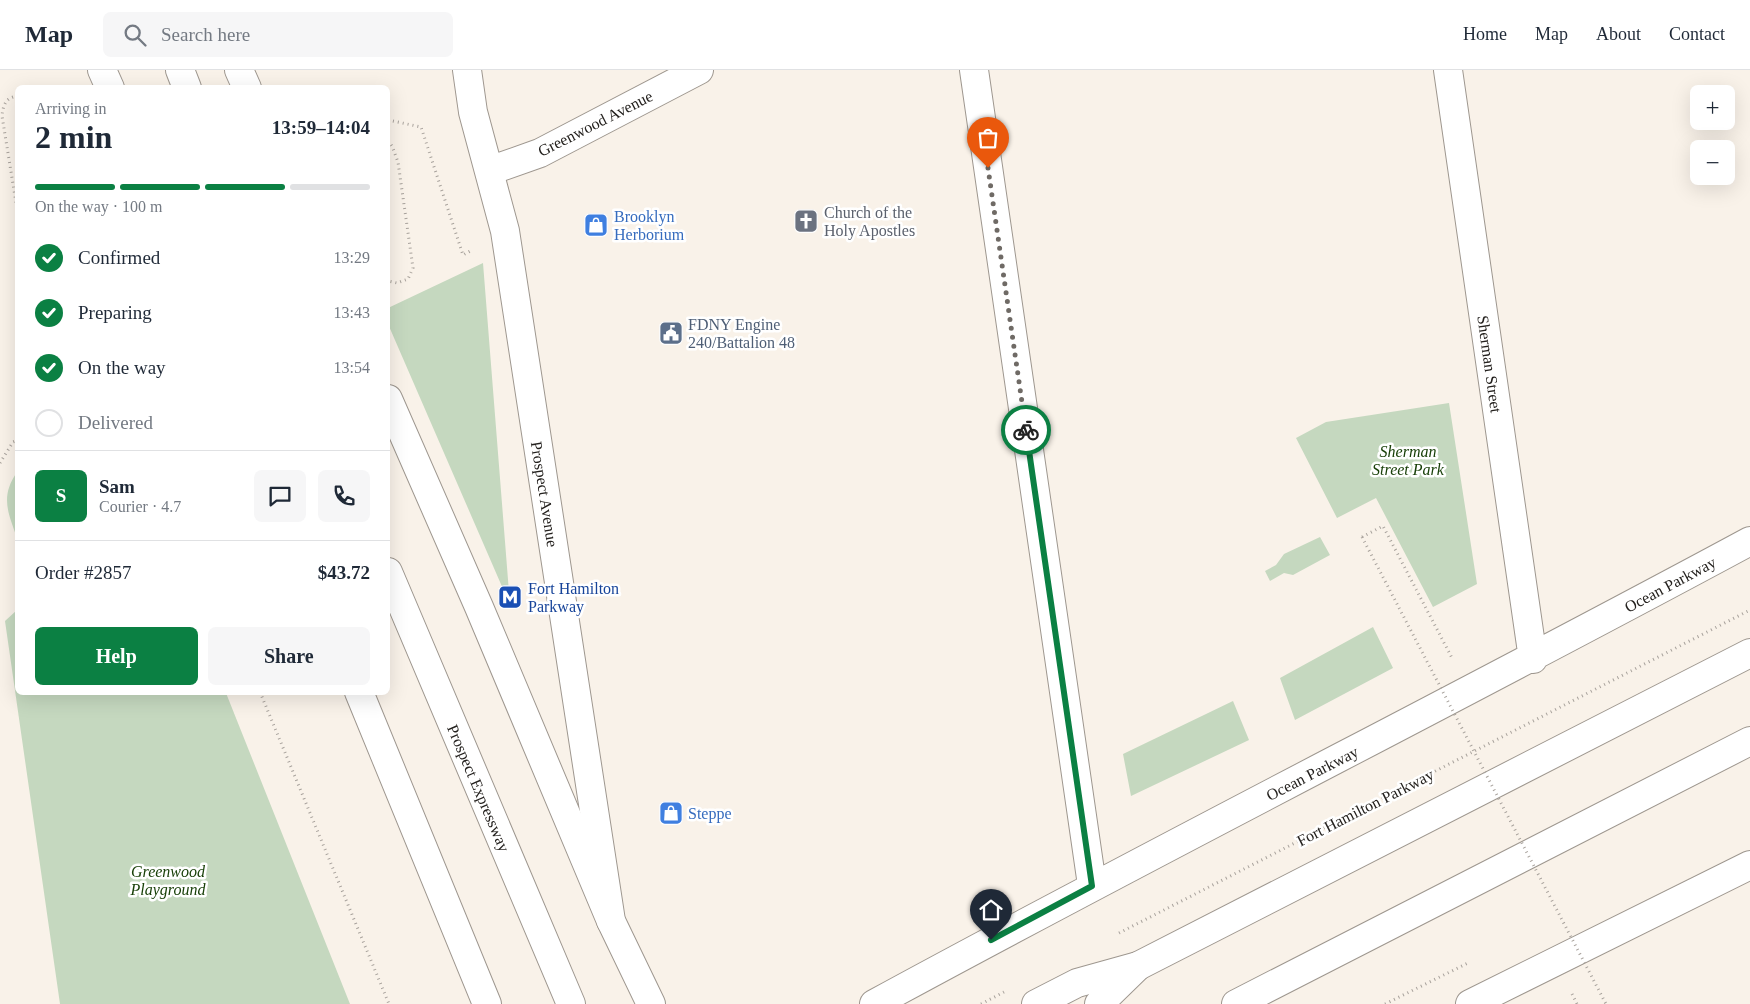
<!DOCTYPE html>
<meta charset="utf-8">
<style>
:root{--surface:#fff;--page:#f6f6f7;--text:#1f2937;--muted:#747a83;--line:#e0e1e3;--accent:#0b8043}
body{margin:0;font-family:Georgia,serif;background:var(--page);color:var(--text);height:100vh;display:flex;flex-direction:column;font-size:19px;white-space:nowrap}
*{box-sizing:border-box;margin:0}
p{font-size:16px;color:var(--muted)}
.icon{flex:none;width:28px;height:28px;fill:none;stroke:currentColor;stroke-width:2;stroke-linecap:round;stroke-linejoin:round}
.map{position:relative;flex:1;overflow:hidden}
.drawer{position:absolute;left:15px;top:15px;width:375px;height:610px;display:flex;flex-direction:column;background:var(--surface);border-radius:8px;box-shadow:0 5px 20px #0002}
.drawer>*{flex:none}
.tools{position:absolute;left:1690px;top:15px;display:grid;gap:10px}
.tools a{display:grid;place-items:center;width:45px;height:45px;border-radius:8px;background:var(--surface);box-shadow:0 5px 20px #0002;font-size:25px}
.pin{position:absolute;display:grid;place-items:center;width:42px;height:42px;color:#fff;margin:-51px -21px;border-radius:50% 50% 50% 0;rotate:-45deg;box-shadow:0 0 5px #0007}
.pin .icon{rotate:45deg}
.courier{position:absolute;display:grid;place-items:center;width:50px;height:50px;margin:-25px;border:4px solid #0b8043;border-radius:50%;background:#fff;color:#222;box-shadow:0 1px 6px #0007}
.overview em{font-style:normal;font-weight:600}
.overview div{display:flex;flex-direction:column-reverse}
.overview{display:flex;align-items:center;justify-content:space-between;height:85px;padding:0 20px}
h1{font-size:32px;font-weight:600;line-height:38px}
.bar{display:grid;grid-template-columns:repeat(4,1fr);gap:8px 5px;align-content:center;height:60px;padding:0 20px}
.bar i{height:6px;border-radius:4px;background:var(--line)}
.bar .on{background:var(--accent)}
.bar p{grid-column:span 4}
.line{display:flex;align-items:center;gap:12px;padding:0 20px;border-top:1px solid var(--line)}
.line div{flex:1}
.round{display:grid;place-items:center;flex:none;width:52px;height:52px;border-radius:8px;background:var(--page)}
ol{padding:0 20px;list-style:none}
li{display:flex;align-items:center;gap:15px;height:55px}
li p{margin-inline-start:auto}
li .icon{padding:5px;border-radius:50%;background:var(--accent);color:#fff;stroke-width:4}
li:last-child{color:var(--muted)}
li i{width:28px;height:28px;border:2px solid var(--line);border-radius:50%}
.cta{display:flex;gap:10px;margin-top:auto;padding:10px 20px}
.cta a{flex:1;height:58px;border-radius:8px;background:var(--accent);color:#fff;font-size:20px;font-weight:600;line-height:58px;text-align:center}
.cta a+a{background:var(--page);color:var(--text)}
header{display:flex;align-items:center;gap:30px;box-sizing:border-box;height:70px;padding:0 25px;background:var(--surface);border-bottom:1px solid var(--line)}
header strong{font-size:24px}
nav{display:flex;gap:28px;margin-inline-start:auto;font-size:18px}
.search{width:350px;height:45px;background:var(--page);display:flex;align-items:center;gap:12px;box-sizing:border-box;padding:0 18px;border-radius:8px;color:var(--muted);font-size:19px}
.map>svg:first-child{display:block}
.green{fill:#c5d8bf}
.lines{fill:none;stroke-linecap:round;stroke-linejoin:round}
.minor-casing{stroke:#9e978f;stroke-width:30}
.major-casing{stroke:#9e978f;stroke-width:30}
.highway-casing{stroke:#9e978f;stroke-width:30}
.path{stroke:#a8a29c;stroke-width:3;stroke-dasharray:1 4;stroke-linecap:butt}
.minor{stroke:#fff;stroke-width:28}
.major{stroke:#fff;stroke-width:28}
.highway{stroke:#fff;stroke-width:28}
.path-bridge{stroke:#a8a29c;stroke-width:3;stroke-dasharray:1 4;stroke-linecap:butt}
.done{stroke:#6f6a65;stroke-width:5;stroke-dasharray:0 9}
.route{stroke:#0b8043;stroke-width:6}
.labels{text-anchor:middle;stroke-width:5;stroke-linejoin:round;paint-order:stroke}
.street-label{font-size:16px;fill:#24211e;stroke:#fff}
.worship-label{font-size:16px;fill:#5b616d;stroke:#fff;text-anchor:start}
.shop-label{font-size:16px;fill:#366cbe;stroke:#fff;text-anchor:start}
.service-label{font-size:16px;fill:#4e5e75;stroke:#fff;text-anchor:start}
.park-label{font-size:16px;font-style:italic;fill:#194009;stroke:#fff}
.transit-label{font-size:16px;fill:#164399;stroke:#fff;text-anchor:start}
</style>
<header>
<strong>Map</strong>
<div class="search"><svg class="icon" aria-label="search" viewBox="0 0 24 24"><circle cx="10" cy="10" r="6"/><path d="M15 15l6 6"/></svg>Search here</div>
<nav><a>Home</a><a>Map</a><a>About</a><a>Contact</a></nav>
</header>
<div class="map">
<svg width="1750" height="934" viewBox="0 0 1750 934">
<rect width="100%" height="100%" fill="#f9f2e9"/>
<!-- green -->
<path class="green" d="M 483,193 L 510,535 L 388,254 L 388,238 Z
M 1449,333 L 1477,514 L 1433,537 L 1376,428 L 1337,448 L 1296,368 L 1326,352 Z
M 17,402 L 17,468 C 8,442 0,427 17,402 Z
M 1320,467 L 1330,485 L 1293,505 L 1284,503 L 1270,511 L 1265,501 L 1276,495 L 1284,484 Z
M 17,540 L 18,622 L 226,623 L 350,934 L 60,934 L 5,551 Z
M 1373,557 L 1393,598 L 1295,650 L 1280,608 Z
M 1233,631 L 1249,670 L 1131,726 L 1123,684 Z"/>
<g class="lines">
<!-- minor casing -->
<g class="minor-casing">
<path id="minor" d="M 467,0 L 473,42 L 505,161 L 611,851 L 651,934
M 974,0 L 1092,815
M 1448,0 L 1533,589
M 489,101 L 540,83 L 699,0
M 874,934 C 1164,776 1459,628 1750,471
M 1470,934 L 1750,795"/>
</g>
<!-- major casing -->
<g class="major-casing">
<path id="major" d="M 1036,934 L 1077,913 L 1138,896 L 1750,583"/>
</g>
<!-- highway casing -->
<g class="highway-casing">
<path id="highway" d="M 102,0 L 110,18
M 180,0 L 187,18
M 239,0 L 247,18
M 388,329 L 479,537 L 611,851
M 388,502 L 571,934
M 359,622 L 487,934
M 1099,934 L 1138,896
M 1236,934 L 1750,671"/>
</g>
<!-- path -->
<path class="path" d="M 18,26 C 6,27 3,35 2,46 L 18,145
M 388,50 L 421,57 L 463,185 L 472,180
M 388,71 L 392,76 L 398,92 L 413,198 L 408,209 L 397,213 L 388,211
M 0,393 L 13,372 L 18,370
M 1362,467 L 1383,456 L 1452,588
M 260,622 L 389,934
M 1119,863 L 1750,540
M 1572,924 L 1577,934
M 981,934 L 1004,922
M 1385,934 L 1468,893 L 1469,895"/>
<!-- minor -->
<use href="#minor" class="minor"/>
<!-- major -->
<use href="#major" class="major"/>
<!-- highway -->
<use href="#highway" class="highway"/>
<!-- path-bridge -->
<path class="path-bridge" d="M 1362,467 L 1606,934"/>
</g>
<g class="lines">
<!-- done -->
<path class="done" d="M 988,98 L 1026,360"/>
<!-- route -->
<path class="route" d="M 991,870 L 1092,816 L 1026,360"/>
</g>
<!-- icons -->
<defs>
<g id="church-square" transform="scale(1.25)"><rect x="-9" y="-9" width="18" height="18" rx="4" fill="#6b7280" stroke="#fff"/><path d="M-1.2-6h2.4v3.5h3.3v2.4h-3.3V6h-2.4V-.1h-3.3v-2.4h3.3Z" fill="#fff"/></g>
<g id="shop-square" transform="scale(1.25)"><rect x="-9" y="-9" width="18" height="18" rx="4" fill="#3f7fe0" stroke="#fff"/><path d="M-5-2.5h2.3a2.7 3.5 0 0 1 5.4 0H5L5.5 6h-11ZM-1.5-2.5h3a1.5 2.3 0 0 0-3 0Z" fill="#fff"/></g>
<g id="civic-square" transform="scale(1.25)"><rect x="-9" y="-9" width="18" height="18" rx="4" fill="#5c6f8a" stroke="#fff"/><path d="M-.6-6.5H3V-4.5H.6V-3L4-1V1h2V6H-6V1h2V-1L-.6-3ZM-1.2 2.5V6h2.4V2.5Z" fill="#fff"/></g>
<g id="metro-square" transform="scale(1.25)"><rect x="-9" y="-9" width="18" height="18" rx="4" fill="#1a4fb4" stroke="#fff"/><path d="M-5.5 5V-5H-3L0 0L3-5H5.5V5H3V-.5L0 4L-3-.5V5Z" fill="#fff"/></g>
</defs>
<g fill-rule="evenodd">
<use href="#church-square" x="806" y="151"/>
<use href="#shop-square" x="596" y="155"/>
<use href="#civic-square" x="671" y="263"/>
<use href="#metro-square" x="510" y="527"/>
<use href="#shop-square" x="671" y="743"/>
</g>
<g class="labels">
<!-- street labels -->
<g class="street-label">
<text transform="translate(595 53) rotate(-27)" y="6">Greenwood Avenue</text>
<text transform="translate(1490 294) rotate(82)" y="6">Sherman Street</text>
<text transform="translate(545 424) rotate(81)" y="6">Prospect Avenue</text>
<text transform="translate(1670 514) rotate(-28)" y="6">Ocean Parkway</text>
<text transform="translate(1312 703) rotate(-27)" y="6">Ocean Parkway</text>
<text transform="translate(479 718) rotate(67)" y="6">Prospect Expressway</text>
<text transform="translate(1365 737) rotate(-27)" y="6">Fort Hamilton Parkway</text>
</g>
<!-- worship labels -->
<g class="worship-label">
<text x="824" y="148">Church of the<tspan x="824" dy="18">Holy Apostles</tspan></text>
</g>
<!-- shop labels -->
<g class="shop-label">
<text x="614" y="152">Brooklyn<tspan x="614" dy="18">Herborium</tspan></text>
<text x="688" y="749">Steppe</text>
</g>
<!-- service labels -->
<g class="service-label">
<text x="688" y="260">FDNY Engine<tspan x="688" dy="18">240/Battalion 48</tspan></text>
</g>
<!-- park labels -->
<g class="park-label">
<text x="1408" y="387">Sherman<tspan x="1408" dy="18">Street Park</tspan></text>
<text x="168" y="807">Greenwood<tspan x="168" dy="18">Playground</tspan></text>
</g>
<!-- transit labels -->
<g class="transit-label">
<text x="528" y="524">Fort Hamilton<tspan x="528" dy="18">Parkway</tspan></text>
</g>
</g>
</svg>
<div class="tools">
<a>+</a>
<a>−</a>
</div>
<div class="pin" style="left:988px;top:98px;background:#ea580c"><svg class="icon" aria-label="bag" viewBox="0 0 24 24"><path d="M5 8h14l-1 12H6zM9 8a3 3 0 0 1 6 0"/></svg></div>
<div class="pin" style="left:991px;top:870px;background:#1f2937"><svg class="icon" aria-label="home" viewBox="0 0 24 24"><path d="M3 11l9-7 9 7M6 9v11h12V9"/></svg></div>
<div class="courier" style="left:1026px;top:360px"><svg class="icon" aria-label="bike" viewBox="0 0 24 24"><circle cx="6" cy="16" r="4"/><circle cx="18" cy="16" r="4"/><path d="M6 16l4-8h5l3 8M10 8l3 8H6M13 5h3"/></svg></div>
<section class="drawer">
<div class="overview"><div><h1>2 min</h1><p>Arriving in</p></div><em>13:59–14:04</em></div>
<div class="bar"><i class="on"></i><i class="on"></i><i class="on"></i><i></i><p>On the way · 100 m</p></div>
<ol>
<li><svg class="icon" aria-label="check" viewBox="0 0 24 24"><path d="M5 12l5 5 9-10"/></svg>Confirmed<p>13:29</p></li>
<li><svg class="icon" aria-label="check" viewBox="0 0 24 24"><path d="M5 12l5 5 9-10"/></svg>Preparing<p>13:43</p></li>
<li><svg class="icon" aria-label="check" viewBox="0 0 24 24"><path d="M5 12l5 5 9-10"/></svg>On the way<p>13:54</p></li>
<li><i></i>Delivered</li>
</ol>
<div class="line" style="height:90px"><b class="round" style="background:var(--accent);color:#fff">S</b><div><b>Sam</b><p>Courier · 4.7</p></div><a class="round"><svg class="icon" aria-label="chat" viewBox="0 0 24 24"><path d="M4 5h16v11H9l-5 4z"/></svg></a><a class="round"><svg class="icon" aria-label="phone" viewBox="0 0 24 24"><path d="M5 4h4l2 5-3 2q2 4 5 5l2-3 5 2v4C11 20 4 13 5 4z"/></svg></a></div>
<div class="line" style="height:65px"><div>Order #2857</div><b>$43.72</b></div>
<div class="cta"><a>Help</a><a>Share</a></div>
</section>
</div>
